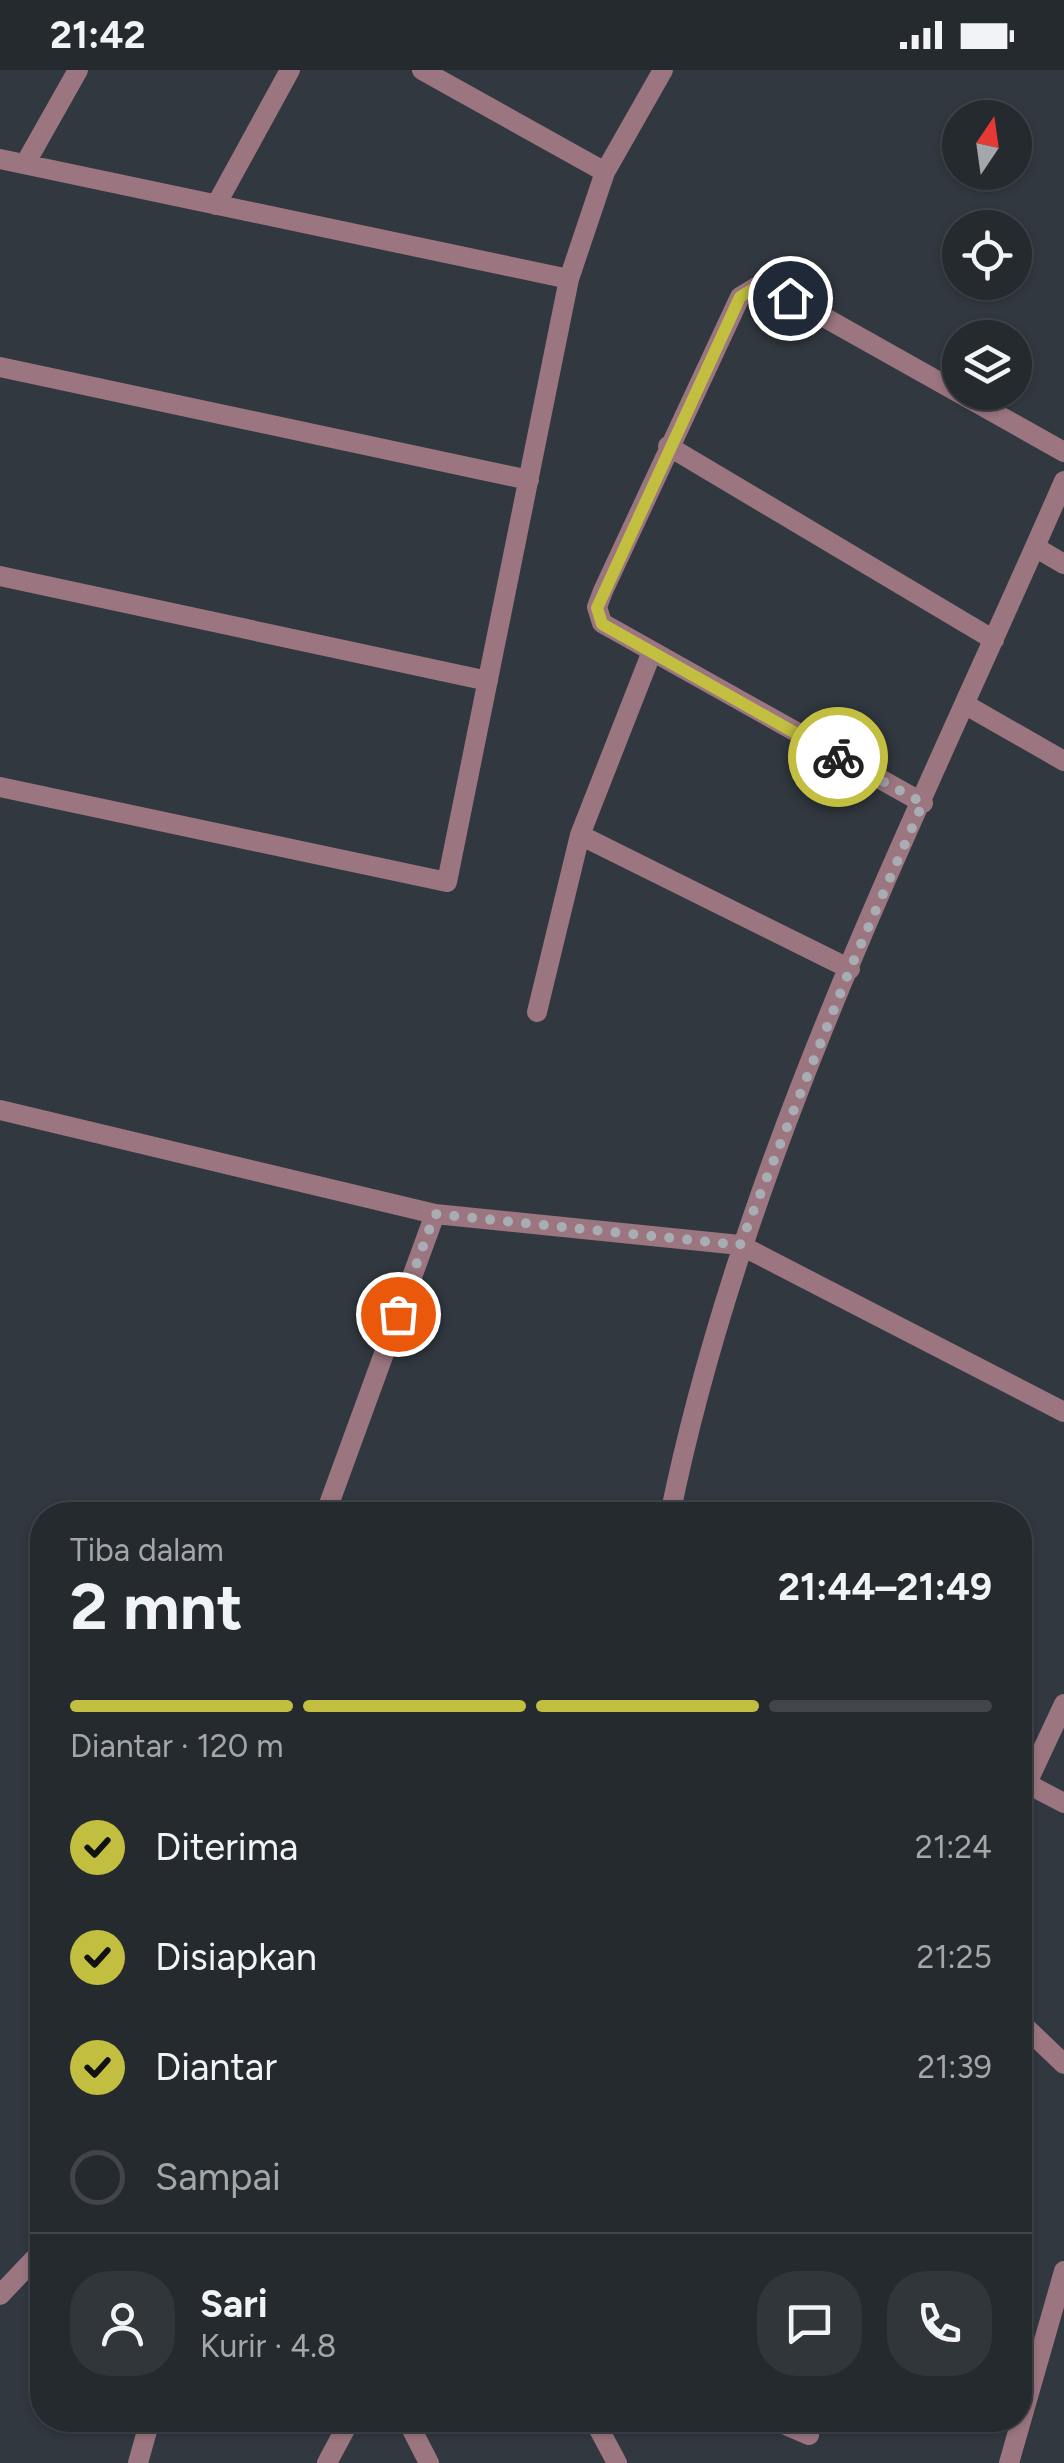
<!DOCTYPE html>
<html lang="id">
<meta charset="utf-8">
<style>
:root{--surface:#252a2f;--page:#31363b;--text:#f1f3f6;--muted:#a3a7aa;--line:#42464b;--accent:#c1be40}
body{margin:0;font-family:Figtree,sans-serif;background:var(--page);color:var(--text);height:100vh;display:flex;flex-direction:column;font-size:38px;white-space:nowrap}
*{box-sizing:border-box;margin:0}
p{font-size:32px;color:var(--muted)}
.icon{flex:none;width:55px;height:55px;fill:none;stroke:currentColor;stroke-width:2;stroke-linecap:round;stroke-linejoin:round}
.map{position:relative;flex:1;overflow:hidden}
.side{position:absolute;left:30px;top:1432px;width:1002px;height:930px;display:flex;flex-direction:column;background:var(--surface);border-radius:40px;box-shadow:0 2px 8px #0004,0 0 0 2px var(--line)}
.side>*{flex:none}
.needle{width:65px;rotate:13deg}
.fabs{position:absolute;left:942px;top:30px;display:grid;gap:20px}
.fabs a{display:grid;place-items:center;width:90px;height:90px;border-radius:50%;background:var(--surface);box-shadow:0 2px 8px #0004,0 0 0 2px var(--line);font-size:50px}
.pin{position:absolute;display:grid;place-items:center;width:85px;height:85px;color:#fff;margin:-42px;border:5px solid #fff;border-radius:50%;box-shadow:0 2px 10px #0007}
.courier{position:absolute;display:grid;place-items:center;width:100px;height:100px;margin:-50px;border:8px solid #c1be40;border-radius:50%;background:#fff;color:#222;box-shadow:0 2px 12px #0007}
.headline em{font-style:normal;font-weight:700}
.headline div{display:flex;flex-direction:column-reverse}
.headline{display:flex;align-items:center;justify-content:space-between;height:170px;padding:0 40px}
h1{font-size:65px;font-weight:700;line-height:75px}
.bar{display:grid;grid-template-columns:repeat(4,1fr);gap:15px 10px;align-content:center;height:120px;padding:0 40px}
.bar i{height:12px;border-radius:8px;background:var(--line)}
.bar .selected{background:var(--accent)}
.bar p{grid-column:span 4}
.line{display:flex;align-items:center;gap:25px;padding:0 40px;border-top:2px solid var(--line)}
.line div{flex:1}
.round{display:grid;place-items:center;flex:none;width:105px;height:105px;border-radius:40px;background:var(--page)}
ol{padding:0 40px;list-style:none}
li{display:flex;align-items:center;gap:30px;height:110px}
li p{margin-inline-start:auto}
li .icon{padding:10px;border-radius:50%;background:var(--accent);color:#111;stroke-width:4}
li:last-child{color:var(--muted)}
li i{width:55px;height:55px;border:5px solid var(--line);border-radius:50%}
.status{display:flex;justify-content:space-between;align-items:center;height:70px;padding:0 50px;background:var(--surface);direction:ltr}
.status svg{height:28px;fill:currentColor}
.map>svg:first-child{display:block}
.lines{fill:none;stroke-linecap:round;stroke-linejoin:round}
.street{stroke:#9b757f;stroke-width:20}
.done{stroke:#a8adb3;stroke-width:10;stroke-dasharray:0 18}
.route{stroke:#c1be40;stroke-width:12}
</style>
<div class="status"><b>21:42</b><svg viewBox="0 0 49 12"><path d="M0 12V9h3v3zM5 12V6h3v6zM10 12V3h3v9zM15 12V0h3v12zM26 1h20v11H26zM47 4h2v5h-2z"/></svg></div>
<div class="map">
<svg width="1064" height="2393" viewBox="0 0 1064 2393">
<rect width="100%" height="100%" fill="#31383f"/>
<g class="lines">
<!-- street -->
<path class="street" d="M 422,0 L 605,102
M 0,89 L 569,209
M 25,94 L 78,0
M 216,135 L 290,0
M 0,297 L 529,410
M 668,376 L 994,570
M 1035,477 L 1064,494
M 0,506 L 488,611
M 966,635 L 1064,691
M 0,717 L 447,812 L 569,209 L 605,102 L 663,0
M 923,733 L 602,553 L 597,537 L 603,521 L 740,227 L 758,216 L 790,228 L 1064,382
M 580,765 L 850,899
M 537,942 L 580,765 L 651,584
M 0,1040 L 435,1144 L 740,1175 L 1064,1342
M 325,1445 L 435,1144
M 670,1445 C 744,1083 917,748 1064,411
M 1020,1710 L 1064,1733
M 1027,1713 L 1064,1634
M 1020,1952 L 1064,1994
M 0,2225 L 42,2181
M 407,2350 L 429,2393
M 594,2350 L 617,2393
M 774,2350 L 809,2365
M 138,2393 L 150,2350
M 327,2393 L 350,2350
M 1009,2393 L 1064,2201"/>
</g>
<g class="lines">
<!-- done -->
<path class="done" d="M 398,1244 L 435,1144 L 740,1175 L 850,899 L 923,733 L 838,687"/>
<!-- route -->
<path class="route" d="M 790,228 L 758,216 L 740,227 L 597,538 L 602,554 L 838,687"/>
</g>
</svg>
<div class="fabs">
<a><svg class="needle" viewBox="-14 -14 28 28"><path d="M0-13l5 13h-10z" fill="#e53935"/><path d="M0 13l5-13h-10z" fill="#a3a7aa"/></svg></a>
<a><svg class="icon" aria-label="locate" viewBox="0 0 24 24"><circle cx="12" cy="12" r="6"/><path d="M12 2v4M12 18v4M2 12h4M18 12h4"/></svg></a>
<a><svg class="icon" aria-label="layers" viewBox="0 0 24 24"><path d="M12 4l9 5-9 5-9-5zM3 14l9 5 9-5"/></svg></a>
</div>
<div class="pin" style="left:398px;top:1244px;background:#ea580c"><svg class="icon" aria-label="bag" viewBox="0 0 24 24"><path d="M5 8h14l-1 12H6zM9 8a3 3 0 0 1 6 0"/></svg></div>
<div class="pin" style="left:790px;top:228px;background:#1f2937"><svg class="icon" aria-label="home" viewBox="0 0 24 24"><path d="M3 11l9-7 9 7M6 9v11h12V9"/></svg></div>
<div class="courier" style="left:838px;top:687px"><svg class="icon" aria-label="bike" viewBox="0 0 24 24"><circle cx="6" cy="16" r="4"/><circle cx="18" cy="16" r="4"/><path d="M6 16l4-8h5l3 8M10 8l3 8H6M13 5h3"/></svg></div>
<section class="side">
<div class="headline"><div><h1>2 mnt</h1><p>Tiba dalam</p></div><em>21:44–21:49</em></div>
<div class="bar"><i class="selected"></i><i class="selected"></i><i class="selected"></i><i></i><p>Diantar · 120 m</p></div>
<ol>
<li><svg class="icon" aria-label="check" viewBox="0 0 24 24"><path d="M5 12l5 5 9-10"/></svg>Diterima<p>21:24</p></li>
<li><svg class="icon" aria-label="check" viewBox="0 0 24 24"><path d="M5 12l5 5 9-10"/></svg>Disiapkan<p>21:25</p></li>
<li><svg class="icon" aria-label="check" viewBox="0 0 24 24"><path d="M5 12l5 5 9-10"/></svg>Diantar<p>21:39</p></li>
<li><i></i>Sampai</li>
</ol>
<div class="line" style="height:180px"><a class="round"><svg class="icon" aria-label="person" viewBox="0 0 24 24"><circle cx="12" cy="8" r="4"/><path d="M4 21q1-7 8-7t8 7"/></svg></a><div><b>Sari</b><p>Kurir · 4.8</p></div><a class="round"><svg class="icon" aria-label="chat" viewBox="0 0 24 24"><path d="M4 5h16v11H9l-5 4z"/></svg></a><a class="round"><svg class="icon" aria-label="phone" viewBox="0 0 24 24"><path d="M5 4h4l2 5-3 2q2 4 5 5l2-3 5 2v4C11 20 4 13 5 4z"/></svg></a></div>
</section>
</div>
